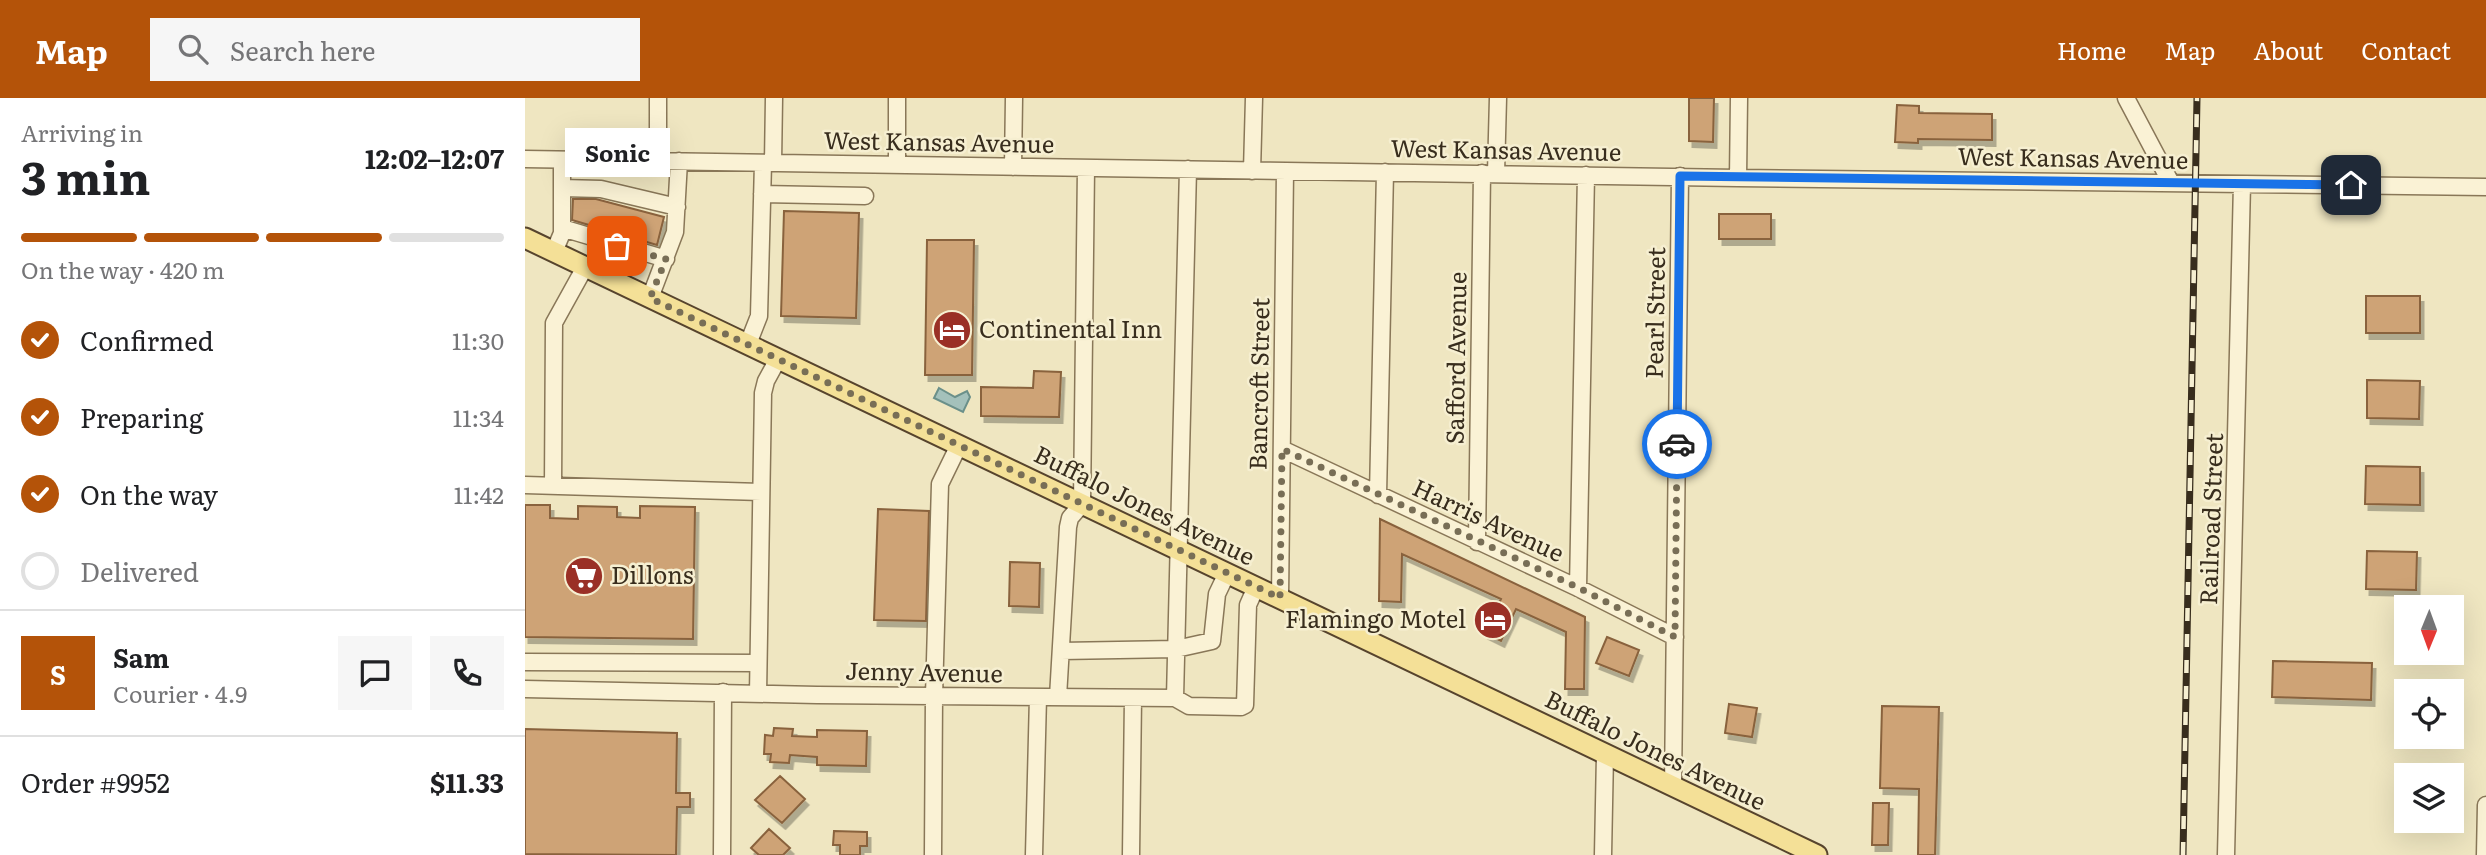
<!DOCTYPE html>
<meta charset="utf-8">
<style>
:root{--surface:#fff;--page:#f6f6f6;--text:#202124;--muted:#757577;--line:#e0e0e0;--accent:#b45309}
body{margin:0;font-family:Literata,serif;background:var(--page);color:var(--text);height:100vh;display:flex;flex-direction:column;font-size:26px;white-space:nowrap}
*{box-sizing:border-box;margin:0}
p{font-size:23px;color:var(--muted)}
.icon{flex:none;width:38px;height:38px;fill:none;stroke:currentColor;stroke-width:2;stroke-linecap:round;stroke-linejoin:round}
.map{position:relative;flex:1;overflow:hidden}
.drawer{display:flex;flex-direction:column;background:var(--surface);width:525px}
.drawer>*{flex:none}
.needle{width:46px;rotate:181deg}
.buttons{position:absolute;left:1869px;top:497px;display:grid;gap:14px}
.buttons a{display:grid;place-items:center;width:70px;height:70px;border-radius:0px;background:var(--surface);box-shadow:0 7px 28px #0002;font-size:35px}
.pin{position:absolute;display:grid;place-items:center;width:60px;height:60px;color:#fff;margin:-30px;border-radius:14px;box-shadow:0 4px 10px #0006}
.courier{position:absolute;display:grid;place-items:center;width:70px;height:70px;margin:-35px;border:5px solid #1a73e8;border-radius:50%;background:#fff;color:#222;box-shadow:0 2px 9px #0007}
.bubble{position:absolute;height:49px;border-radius:0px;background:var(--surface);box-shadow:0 7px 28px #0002;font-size:23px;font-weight:700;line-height:49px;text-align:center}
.summary em{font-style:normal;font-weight:700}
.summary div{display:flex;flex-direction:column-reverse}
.summary{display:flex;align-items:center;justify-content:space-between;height:119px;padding:0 21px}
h1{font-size:46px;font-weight:700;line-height:52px}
.bar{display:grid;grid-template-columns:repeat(4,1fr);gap:10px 7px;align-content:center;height:84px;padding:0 21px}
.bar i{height:9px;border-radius:5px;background:var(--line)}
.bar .current{background:var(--accent)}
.bar p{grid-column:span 4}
.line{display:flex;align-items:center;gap:18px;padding:0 21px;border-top:2px solid var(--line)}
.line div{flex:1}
.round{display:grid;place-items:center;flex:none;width:74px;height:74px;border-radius:0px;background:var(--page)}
ol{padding:0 21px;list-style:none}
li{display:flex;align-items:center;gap:21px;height:77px}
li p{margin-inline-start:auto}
li .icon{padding:7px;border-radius:50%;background:var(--accent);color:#fff;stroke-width:4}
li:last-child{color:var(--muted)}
li i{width:38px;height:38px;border:4px solid var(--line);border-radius:50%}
header{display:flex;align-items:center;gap:42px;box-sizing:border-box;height:98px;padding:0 35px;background:var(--accent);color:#fff}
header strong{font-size:33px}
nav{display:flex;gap:38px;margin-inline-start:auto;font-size:24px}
.search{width:490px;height:63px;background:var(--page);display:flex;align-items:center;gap:18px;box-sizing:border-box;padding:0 24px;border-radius:0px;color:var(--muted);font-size:26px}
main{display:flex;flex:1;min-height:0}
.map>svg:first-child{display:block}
.water{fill:#a4c1bb;stroke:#6b908a;stroke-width:2}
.building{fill:#cea376;stroke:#89623d;stroke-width:2;filter:url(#shadow)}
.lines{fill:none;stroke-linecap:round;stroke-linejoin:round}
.minor-casing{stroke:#897758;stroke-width:19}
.major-casing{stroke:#57442d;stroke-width:23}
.minor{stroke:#faf2d5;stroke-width:16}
.major{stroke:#f4e097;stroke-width:19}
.rail-casing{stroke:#382d1d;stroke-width:7}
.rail{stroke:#f6efd1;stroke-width:4.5;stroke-dasharray:13;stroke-linecap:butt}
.done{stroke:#786e56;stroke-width:7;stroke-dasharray:0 12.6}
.route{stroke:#1a73e8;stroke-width:9}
.labels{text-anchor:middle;stroke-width:5;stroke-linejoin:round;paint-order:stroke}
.street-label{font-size:24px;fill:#382d1d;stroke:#f6efd1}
.poi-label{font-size:24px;fill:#382d1d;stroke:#f6efd1;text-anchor:start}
</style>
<header>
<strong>Map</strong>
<div class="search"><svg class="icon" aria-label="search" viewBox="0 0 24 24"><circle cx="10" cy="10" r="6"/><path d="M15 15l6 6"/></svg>Search here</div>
<nav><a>Home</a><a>Map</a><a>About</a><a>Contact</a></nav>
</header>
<main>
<section class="drawer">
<div class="summary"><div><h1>3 min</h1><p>Arriving in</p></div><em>12:02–12:07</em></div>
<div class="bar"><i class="current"></i><i class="current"></i><i class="current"></i><i></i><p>On the way · 420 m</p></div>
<ol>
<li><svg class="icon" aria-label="check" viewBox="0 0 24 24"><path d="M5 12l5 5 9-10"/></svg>Confirmed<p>11:30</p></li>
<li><svg class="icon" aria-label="check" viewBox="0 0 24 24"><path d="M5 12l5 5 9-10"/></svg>Preparing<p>11:34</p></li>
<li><svg class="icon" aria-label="check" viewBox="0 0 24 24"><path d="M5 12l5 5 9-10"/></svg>On the way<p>11:42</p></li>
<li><i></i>Delivered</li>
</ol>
<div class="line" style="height:126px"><b class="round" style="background:var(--accent);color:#fff">S</b><div><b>Sam</b><p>Courier · 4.9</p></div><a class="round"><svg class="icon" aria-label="chat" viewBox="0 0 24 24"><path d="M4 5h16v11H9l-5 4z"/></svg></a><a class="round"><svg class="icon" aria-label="phone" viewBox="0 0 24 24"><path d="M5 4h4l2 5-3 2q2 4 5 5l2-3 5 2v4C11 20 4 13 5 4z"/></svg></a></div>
<div class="line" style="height:91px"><div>Order #9952</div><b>$11.33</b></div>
</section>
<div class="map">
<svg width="1961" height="757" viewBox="0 0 1961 757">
<defs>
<filter id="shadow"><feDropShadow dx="3.5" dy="6" stdDeviation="0" flood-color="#0004"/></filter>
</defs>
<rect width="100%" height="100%" fill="#efe6c1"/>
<!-- water -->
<path class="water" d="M 414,290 L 430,299 L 442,293 L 445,299 L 438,314 L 409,300 Z"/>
<!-- building -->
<path class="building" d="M 1164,0 L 1189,0 L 1188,44 L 1164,43 Z
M 1372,7 L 1394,8 L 1394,15 L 1467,16 L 1467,42 L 1393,41 L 1393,45 L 1370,44 Z
M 48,101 L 71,101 L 139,119 L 132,147 L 47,122 Z
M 259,113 L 334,115 L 331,220 L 256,218 Z
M 1194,116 L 1246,116 L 1246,141 L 1194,141 Z
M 402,142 L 449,142 L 447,277 L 400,277 Z
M 1841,198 L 1895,198 L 1895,235 L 1841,235 Z
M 509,273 L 536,274 L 534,319 L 456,318 L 456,289 L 508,290 Z
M 1842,282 L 1895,283 L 1894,321 L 1842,320 Z
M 1841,368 L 1895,369 L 1895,407 L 1840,406 Z
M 0,407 L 25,407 L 25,420 L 53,421 L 53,408 L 92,409 L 92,419 L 115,420 L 115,408 L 170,409 L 168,541 L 0,539 Z
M 353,411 L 404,413 L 401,523 L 349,522 Z
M 855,421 L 1060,519 L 1059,591 L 1040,591 L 1041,534 L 991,511 L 976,543 L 960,535 L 976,501 L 877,456 L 876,504 L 854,503 Z
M 1842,453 L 1892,454 L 1891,492 L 1841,491 Z
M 485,464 L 515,465 L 514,509 L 484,508 Z
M 1082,539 L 1114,552 L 1104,578 L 1071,565 Z
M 1748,563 L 1847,565 L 1846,602 L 1747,599 Z
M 1204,606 L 1232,610 L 1227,639 L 1200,635 Z
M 1357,608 L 1414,609 L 1410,757 L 1393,757 L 1394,691 L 1355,690 Z
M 249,630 L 268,631 L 267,638 L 292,639 L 292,632 L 342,633 L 341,668 L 292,667 L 292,659 L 265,657 L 264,665 L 245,664 L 246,656 L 239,656 L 240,637 L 248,638 Z
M 0,631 L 152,635 L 151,695 L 165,695 L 165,709 L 152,709 L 151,757 L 0,756 Z
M 255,678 L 280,701 L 257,725 L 230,702 Z
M 1348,705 L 1364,705 L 1363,747 L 1347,747 Z
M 244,731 L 265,750 L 258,757 L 234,757 L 226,750 Z
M 309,733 L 342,734 L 342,748 L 335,748 L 335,757 L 315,757 L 315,747 L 308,747 Z"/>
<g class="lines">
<!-- minor casing -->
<g class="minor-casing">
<path id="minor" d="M 372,0 L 372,67
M 1601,0 L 1646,85
M 0,61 L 1213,80 L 1961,89
M 133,63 L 133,0
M 248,65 L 249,0
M 488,69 L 489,0
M 727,73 L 729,0
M 971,75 L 973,0
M 1213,80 L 1214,0
M 37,90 L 76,91 L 152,109
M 237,96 L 340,98
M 37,130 L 141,161
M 29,154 L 37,135 L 37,62
M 125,200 L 150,134 L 154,63
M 223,246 L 234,218 L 238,65
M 757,351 L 1053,490 L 1150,539
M 0,387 L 236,394
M 28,388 L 29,225 L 60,169
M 853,397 L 860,74
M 952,444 L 957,75
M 1053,490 L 1061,77
M 755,500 L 760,73
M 536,553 L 651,551 L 687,543 L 692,496 L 702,475
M 0,564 L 233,565
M 0,591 L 292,597 L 650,600 L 663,71
M 233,596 L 238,295 L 241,283 L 253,261
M 533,599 L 543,429 L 545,420 L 557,406 L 561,70
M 650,600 L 664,608 L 716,609 L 720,607 L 723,507 L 731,489
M 1148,689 L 1155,78
M 197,757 L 198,594
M 408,757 L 409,598 L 415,386 L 434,347
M 509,757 L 513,599
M 606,757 L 608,600
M 1078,757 L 1080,656
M 1701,757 L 1717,86
M 1960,757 L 1961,707"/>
</g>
<!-- major casing -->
<g class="major-casing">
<path id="major" d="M 0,140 L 1292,757"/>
</g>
<!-- minor -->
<use href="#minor" class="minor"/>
<!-- major -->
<use href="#major" class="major"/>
<!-- rail casing -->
<g class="rail-casing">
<path id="rail" d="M 1658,757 L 1672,0"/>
</g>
<!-- rail -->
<use href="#rail" class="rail"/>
</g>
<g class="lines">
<!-- done -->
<path class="done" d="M 92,148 L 141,161 L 125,200 L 755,500 L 757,351 L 1054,490 L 1150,539 L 1152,346"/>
<!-- route -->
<path class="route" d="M 1152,346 L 1155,78 L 1826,87"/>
</g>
<!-- icons -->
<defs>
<g id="hotel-disc" transform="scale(2.0125)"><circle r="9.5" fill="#9a3026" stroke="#f6efd1"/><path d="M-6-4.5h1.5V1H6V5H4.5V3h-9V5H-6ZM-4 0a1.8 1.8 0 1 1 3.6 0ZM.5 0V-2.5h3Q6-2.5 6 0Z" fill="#fff"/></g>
<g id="supermarket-disc" transform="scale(2.0125)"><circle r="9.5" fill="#9a3026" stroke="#f6efd1"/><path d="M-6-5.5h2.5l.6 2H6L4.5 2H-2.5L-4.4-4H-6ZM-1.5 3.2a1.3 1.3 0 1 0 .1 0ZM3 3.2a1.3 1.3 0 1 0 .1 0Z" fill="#fff"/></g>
</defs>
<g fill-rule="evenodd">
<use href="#hotel-disc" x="427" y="232"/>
<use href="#supermarket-disc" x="59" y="478"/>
<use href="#hotel-disc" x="968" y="522"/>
</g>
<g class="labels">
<!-- street labels -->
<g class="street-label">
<text transform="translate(414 45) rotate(1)" y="8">West Kansas Avenue</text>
<text transform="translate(981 53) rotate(1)" y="8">West Kansas Avenue</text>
<text transform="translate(1548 61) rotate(1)" y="8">West Kansas Avenue</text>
<text transform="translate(1131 215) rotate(-89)" y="8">Pearl Street</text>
<text transform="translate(932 260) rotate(-89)" y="8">Safford Avenue</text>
<text transform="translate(735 286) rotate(-89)" y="8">Bancroft Street</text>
<text transform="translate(619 408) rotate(26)" y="8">Buffalo Jones Avenue</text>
<text transform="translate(1687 421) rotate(-88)" y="8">Railroad Street</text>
<text transform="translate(963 423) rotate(25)" y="8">Harris Avenue</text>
<text transform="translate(399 575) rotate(1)" y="8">Jenny Avenue</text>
<text transform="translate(1130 653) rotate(26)" y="8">Buffalo Jones Avenue</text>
</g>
<!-- poi labels -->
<g class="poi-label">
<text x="454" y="240">Continental Inn</text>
<text x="86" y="486">Dillons</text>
<text x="941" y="530" text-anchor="end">Flamingo Motel</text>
</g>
</g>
</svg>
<div class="buttons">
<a><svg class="needle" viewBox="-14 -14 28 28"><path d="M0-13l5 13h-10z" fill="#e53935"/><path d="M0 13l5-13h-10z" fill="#757577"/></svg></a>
<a><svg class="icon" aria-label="locate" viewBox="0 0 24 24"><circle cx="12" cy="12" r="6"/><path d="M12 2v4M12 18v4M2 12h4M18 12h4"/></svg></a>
<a><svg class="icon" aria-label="layers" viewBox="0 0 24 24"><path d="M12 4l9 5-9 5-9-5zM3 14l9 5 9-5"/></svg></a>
</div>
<div class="pin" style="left:92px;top:148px;background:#ea580c"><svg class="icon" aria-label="bag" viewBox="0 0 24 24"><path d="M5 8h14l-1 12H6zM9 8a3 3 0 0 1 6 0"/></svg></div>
<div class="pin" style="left:1826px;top:87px;background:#1f2937"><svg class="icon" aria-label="home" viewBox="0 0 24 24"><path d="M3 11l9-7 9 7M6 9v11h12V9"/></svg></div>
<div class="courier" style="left:1152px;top:346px"><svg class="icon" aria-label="car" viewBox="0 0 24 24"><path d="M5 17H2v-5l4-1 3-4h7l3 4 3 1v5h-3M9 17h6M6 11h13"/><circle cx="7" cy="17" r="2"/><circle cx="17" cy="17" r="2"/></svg></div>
<div class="bubble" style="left:40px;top:30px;width:105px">Sonic</div>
</div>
</main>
